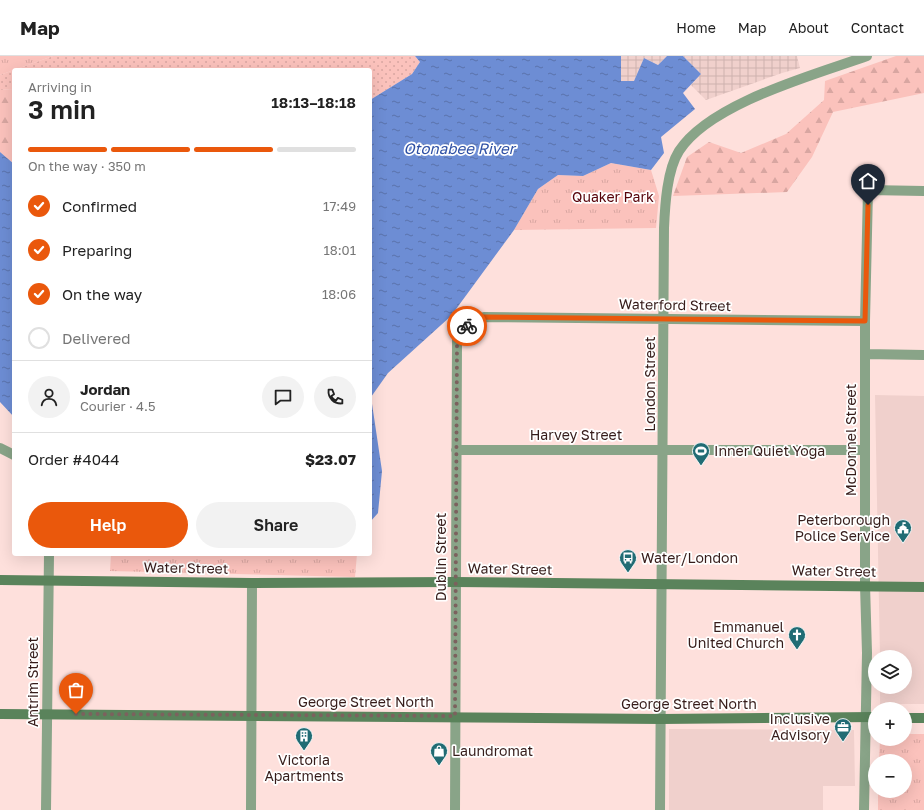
<!DOCTYPE html>
<meta charset="utf-8">
<style>
:root{--surface:#fff;--page:#f2f2f2;--text:#222;--muted:#767676;--line:#e0e0e0;--accent:#ea580c}
body{margin:0;font-family:"Golos Text",sans-serif;background:var(--page);color:var(--text);height:100vh;display:flex;flex-direction:column;font-size:15px;white-space:nowrap}
*{box-sizing:border-box;margin:0}
p{font-size:13px;color:var(--muted)}
.icon{flex:none;width:22px;height:22px;fill:none;stroke:currentColor;stroke-width:2;stroke-linecap:round;stroke-linejoin:round}
.map{position:relative;flex:1;overflow:hidden}
.details{position:absolute;left:12px;top:12px;width:360px;height:488px;display:flex;flex-direction:column;background:var(--surface);border-radius:4px;box-shadow:0 4px 16px #0002}
.details>*{flex:none}
.buttons{position:absolute;left:868px;top:594px;display:grid;gap:8px}
.buttons a{display:grid;place-items:center;width:44px;height:44px;border-radius:50%;background:var(--surface);box-shadow:0 4px 16px #0002;font-size:20px}
.pin{position:absolute;display:grid;place-items:center;width:34px;height:34px;color:#fff;margin:-41px -17px;border-radius:50% 50% 50% 0;rotate:-45deg;box-shadow:0 0 4px #0007}
.pin .icon{rotate:45deg}
.courier{position:absolute;display:grid;place-items:center;width:40px;height:40px;margin:-20px;border:3px solid #ea580c;border-radius:50%;background:#fff;color:#222;box-shadow:0 1px 5px #0007}
.summary em{font-style:normal;font-weight:600}
.summary div{display:flex;flex-direction:column-reverse}
.summary{display:flex;align-items:center;justify-content:space-between;height:68px;padding:0 16px}
h1{font-size:26px;font-weight:600;line-height:30px}
.bar{display:grid;grid-template-columns:repeat(4,1fr);gap:6px 4px;align-content:center;height:48px;padding:0 16px}
.bar i{height:5px;border-radius:3px;background:var(--line)}
.bar .current{background:var(--accent)}
.bar p{grid-column:span 4}
.line{display:flex;align-items:center;gap:10px;padding:0 16px;border-top:1px solid var(--line)}
.line div{flex:1}
.round{display:grid;place-items:center;flex:none;width:42px;height:42px;border-radius:21px;background:var(--page)}
ol{padding:0 16px;list-style:none}
li{display:flex;align-items:center;gap:12px;height:44px}
li p{margin-inline-start:auto}
li .icon{padding:4px;border-radius:50%;background:var(--accent);color:#fff;stroke-width:4}
li:last-child{color:var(--muted)}
li i{width:22px;height:22px;border:2px solid var(--line);border-radius:50%}
.cta{display:flex;gap:8px;margin-top:auto;padding:8px 16px}
.cta a{flex:1;height:46px;border-radius:24px;background:var(--accent);color:#fff;font-size:16px;font-weight:600;line-height:46px;text-align:center}
.cta a+a{background:var(--page);color:var(--text)}
header{display:flex;align-items:center;gap:24px;box-sizing:border-box;height:56px;padding:0 20px;background:var(--surface);border-bottom:1px solid var(--line)}
header strong{font-size:19px}
nav{display:flex;gap:22px;margin-inline-start:auto;font-size:14px}
.map>svg:first-child{display:block}
.built{fill:#f0d0cc}
.industrial{fill:url(#industrial-grid)}
.grass{fill:url(#grass-dots)}
.forest{fill:url(#forest-firs)}
.park{fill:url(#park-tufts)}
.water{fill:url(#water-ripples)}
.lines{fill:none;stroke-linecap:round;stroke-linejoin:round}
.minor{stroke:#89a488;stroke-width:10}
.tertiary{stroke:#89a488;stroke-width:10}
.secondary{stroke:#5a835b;stroke-width:10}
.done{stroke:#7c615e;stroke-width:4;stroke-dasharray:0 7.2}
.route{stroke:#ea580c;stroke-width:5}
.labels{text-anchor:middle;stroke-width:3.5;stroke-linejoin:round;paint-order:stroke}
.park-label{font-size:14px;fill:#560209;stroke:#fff}
.street-label{font-size:14px;fill:#361c1a;stroke:#fff}
.poi-label{font-size:14px;fill:#361c1a;stroke:#fff;text-anchor:start}
.water-label{font-size:15px;font-style:italic;fill:#2e50a5;stroke:#fff}
</style>
<header>
<strong>Map</strong>
<nav><a>Home</a><a>Map</a><a>About</a><a>Contact</a></nav>
</header>
<div class="map">
<svg width="924" height="754" viewBox="0 0 924 754">
<defs>
<pattern id="industrial-grid" width="8" height="8" patternUnits="userSpaceOnUse"><rect width="8" height="8" fill="#f0d0cc"/><path d="M0 4h8M4 0v8" fill="none" stroke="#ceb2af"/></pattern>
<pattern id="grass-dots" width="8" height="8" patternUnits="userSpaceOnUse"><rect width="8" height="8" fill="#fbc2bc"/><path d="M2 2h.1M6 6h.1" fill="none" stroke="#d8a6a1" stroke-width="1.8" stroke-linecap="round"/></pattern>
<pattern id="forest-firs" width="22" height="20" patternUnits="userSpaceOnUse"><rect width="22" height="20" fill="#fbc2bc"/><path d="M5 1l3.5 6h-7zM16 11l3.5 6h-7z" fill="#d8a6a1"/></pattern>
<pattern id="park-tufts" width="24" height="20" patternUnits="userSpaceOnUse"><rect width="24" height="20" fill="#fbc2bc"/><path d="M3 7l-1-3M5 7V3M7 7l1-3M15 17l-1-3M17 17v-4M19 17l1-3" fill="none" stroke="#d8a6a1"/></pattern>
<pattern id="water-ripples" width="26" height="14" patternUnits="userSpaceOnUse"><rect width="26" height="14" fill="#6d8dd4"/><path d="M2 4q2-2 4 0t4 0M15 11q2-2 4 0t4 0" fill="none" stroke="#5a72ab"/></pattern>
</defs>
<rect width="100%" height="100%" fill="#fee0dc"/>
<!-- built -->
<path class="built" d="M 875,339 L 924,340 L 924,648 L 880,648 L 880,631 L 905,631 L 905,601 L 880,601 Z
M 669,673 L 854,674 L 855,730 L 823,730 L 823,754 L 669,754 Z"/>
<!-- industrial -->
<path class="industrial" d="M 621,0 L 667,0 L 658,9 L 644,2 L 634,25 L 621,25 Z
M 683,0 L 797,0 L 800,12 L 782,17 L 706,44 L 691,29 L 701,18 Z"/>
<!-- grass -->
<path class="grass" d="M 53,0 L 415,0 L 420,6 L 412,18 L 370,44 L 370,14 L 14,14 L 14,33 L 0,34 L 0,19 Z"/>
<!-- forest -->
<path class="forest" d="M 896,0 L 924,0 L 924,37 L 833,56 L 812,101 L 787,136 L 673,140 L 687,101 L 709,86 L 741,97 L 786,78 L 824,44 L 825,25 Z
M 14,33 L 14,108 L 0,96 L 0,34 Z"/>
<!-- park -->
<path class="park" d="M 0,0 L 53,0 L 0,19 Z
M 611,107 L 651,114 L 659,140 L 656,172 L 514,174 L 538,133 L 558,119 L 583,120 Z
M 111,498 L 357,498 L 355,521 L 110,515 Z
M 905,678 L 924,678 L 924,754 L 878,754 L 878,735 L 905,735 L 905,705 L 879,705 L 880,683 L 905,683 Z"/>
<!-- water -->
<path class="water" d="M 415,0 L 621,0 L 621,25 L 634,25 L 644,2 L 658,9 L 667,0 L 683,0 L 701,18 L 683,37 L 695,53 L 661,81 L 664,97 L 651,114 L 611,107 L 583,120 L 558,119 L 538,133 L 514,174 L 451,260 L 388,317 L 371,341 L 382,415 L 378,457 L 370,466 L 370,44 L 412,18 L 420,6 Z
M 0,96 L 14,108 L 14,361 L 0,346 Z"/>
<g class="lines">
<!-- minor -->
<path class="minor" d="M 865,298 L 924,299
M 0,392 L 14,399
M 456,394 L 865,394
M 865,529 L 865,265 L 868,134 L 924,135
M 46,754 L 49,498
M 251,754 L 252,527
M 455,754 L 457,285 L 467,270 L 484,261 L 865,265
M 660,754 L 664,172 C 665,149 667,114 679,95 C 710,47 814,19 867,0"/>
<!-- tertiary -->
<path class="tertiary" d="M 864,754 L 867,597 L 865,529"/>
<!-- secondary -->
<path class="secondary" d="M 0,524 L 252,527 L 455,526 L 924,531
M 0,658 L 661,663 L 875,661
M 905,662 L 924,662"/>
</g>
<g class="lines">
<!-- done -->
<path class="done" d="M 76,658 L 455,660 L 457,285 L 467,270"/>
<!-- route -->
<path class="route" d="M 467,270 L 484,261 L 865,265 L 868,149"/>
</g>
<!-- icons -->
<defs>
<g id="stadium-pin" transform="scale(0.9)"><path d="M0 17L-7.5 6A9.5 9.5 0 1 1 7.5 6Z" fill="#216c74" stroke="#fff"/><path d="M0-5a6.5 5 0 1 0 0 10a6.5 5 0 1 0 0-10ZM-3.5-1.8h7v3.6h-7Z" fill="#fff"/></g>
<g id="civic-pin" transform="scale(0.9)"><path d="M0 17L-7.5 6A9.5 9.5 0 1 1 7.5 6Z" fill="#216c74" stroke="#fff"/><path d="M-.6-6.5H3V-4.5H.6V-3L4-1V1h2V6H-6V1h2V-1L-.6-3ZM-1.2 2.5V6h2.4V2.5Z" fill="#fff"/></g>
<g id="bus-pin" transform="scale(0.9)"><path d="M0 17L-7.5 6A9.5 9.5 0 1 1 7.5 6Z" fill="#216c74" stroke="#fff"/><path d="M-5-6H5V4H4V6H2V4H-2V6H-4V4H-5ZM-3.5-4V0h7V-4ZM-3.5 1.2v1.5H-2V1.2ZM2 1.2v1.5H3.5V1.2Z" fill="#fff"/></g>
<g id="church-pin" transform="scale(0.9)"><path d="M0 17L-7.5 6A9.5 9.5 0 1 1 7.5 6Z" fill="#216c74" stroke="#fff"/><path d="M-1.2-6h2.4v3.5h3.3v2.4h-3.3V6h-2.4V-.1h-3.3v-2.4h3.3Z" fill="#fff"/></g>
<g id="office-pin" transform="scale(0.9)"><path d="M0 17L-7.5 6A9.5 9.5 0 1 1 7.5 6Z" fill="#216c74" stroke="#fff"/><path d="M-6-3h4V-5.5h4V-3h4V5H-6ZM-1-4.5V-3h2v-1.5ZM-6 0V1H6V0Z" fill="#fff"/></g>
<g id="building-pin" transform="scale(0.9)"><path d="M0 17L-7.5 6A9.5 9.5 0 1 1 7.5 6Z" fill="#216c74" stroke="#fff"/><path d="M-4-6H4V6H1V3H-1V6H-4ZM-2.5-4.3h1.7v1.8h-1.7ZM.8-4.3h1.7v1.8H.8ZM-2.5-1h1.7V.8h-1.7ZM.8-1h1.7V.8H.8Z" fill="#fff"/></g>
<g id="shop-pin" transform="scale(0.9)"><path d="M0 17L-7.5 6A9.5 9.5 0 1 1 7.5 6Z" fill="#216c74" stroke="#fff"/><path d="M-5-2.5h2.3a2.7 3.5 0 0 1 5.4 0H5L5.5 6h-11ZM-1.5-2.5h3a1.5 2.3 0 0 0-3 0Z" fill="#fff"/></g>
</defs>
<g fill-rule="evenodd">
<use href="#stadium-pin" x="701" y="395"/>
<use href="#civic-pin" x="903" y="472"/>
<use href="#bus-pin" x="628" y="502"/>
<use href="#church-pin" x="797" y="579"/>
<use href="#office-pin" x="843" y="671"/>
<use href="#building-pin" x="304" y="680"/>
<use href="#shop-pin" x="439" y="695"/>
</g>
<g class="labels">
<!-- park labels -->
<g class="park-label">
<text x="613" y="146">Quaker Park</text>
</g>
<!-- street labels -->
<g class="street-label">
<text transform="translate(675 249) rotate(1)" y="5">Waterford Street</text>
<text transform="translate(650 328) rotate(-90)" y="5">London Street</text>
<text x="576" y="384">Harvey Street</text>
<text transform="translate(851 384) rotate(-90)" y="5">McDonnel Street</text>
<text transform="translate(441 501) rotate(-90)" y="5">Dublin Street</text>
<text transform="translate(186 512) rotate(1)" y="5">Water Street</text>
<text transform="translate(510 513) rotate(1)" y="5">Water Street</text>
<text transform="translate(834 515) rotate(1)" y="5">Water Street</text>
<text transform="translate(33 626) rotate(-90)" y="5">Antrim Street</text>
<text x="366" y="651">George Street North</text>
<text x="689" y="653">George Street North</text>
</g>
<!-- poi labels -->
<g class="poi-label">
<text x="714" y="400">Inner Quiet Yoga</text>
<text x="890" y="469" text-anchor="end">Peterborough<tspan x="890" dy="16">Police Service</tspan></text>
<text x="641" y="507">Water/London</text>
<text x="784" y="576" text-anchor="end">Emmanuel<tspan x="784" dy="16">United Church</tspan></text>
<text x="830" y="668" text-anchor="end">Inclusive<tspan x="830" dy="16">Advisory</tspan></text>
<text x="452" y="700">Laundromat</text>
<text x="304" y="709" text-anchor="middle">Victoria<tspan x="304" dy="16">Apartments</tspan></text>
</g>
<!-- water labels -->
<g class="water-label">
<text x="459" y="98">Otonabee River</text>
</g>
</g>
</svg>
<div class="buttons">
<a><svg class="icon" aria-label="layers" viewBox="0 0 24 24"><path d="M12 4l9 5-9 5-9-5zM3 14l9 5 9-5"/></svg></a>
<a>+</a>
<a>−</a>
</div>
<div class="pin" style="left:76px;top:658px;background:#ea580c"><svg class="icon" aria-label="bag" viewBox="0 0 24 24"><path d="M5 8h14l-1 12H6zM9 8a3 3 0 0 1 6 0"/></svg></div>
<div class="pin" style="left:868px;top:149px;background:#1f2937"><svg class="icon" aria-label="home" viewBox="0 0 24 24"><path d="M3 11l9-7 9 7M6 9v11h12V9"/></svg></div>
<div class="courier" style="left:467px;top:270px"><svg class="icon" aria-label="bike" viewBox="0 0 24 24"><circle cx="6" cy="16" r="4"/><circle cx="18" cy="16" r="4"/><path d="M6 16l4-8h5l3 8M10 8l3 8H6M13 5h3"/></svg></div>
<section class="details">
<div class="summary"><div><h1>3 min</h1><p>Arriving in</p></div><em>18:13–18:18</em></div>
<div class="bar"><i class="current"></i><i class="current"></i><i class="current"></i><i></i><p>On the way · 350 m</p></div>
<ol>
<li><svg class="icon" aria-label="check" viewBox="0 0 24 24"><path d="M5 12l5 5 9-10"/></svg>Confirmed<p>17:49</p></li>
<li><svg class="icon" aria-label="check" viewBox="0 0 24 24"><path d="M5 12l5 5 9-10"/></svg>Preparing<p>18:01</p></li>
<li><svg class="icon" aria-label="check" viewBox="0 0 24 24"><path d="M5 12l5 5 9-10"/></svg>On the way<p>18:06</p></li>
<li><i></i>Delivered</li>
</ol>
<div class="line" style="height:72px"><a class="round"><svg class="icon" aria-label="person" viewBox="0 0 24 24"><circle cx="12" cy="8" r="4"/><path d="M4 21q1-7 8-7t8 7"/></svg></a><div><b>Jordan</b><p>Courier · 4.5</p></div><a class="round"><svg class="icon" aria-label="chat" viewBox="0 0 24 24"><path d="M4 5h16v11H9l-5 4z"/></svg></a><a class="round"><svg class="icon" aria-label="phone" viewBox="0 0 24 24"><path d="M5 4h4l2 5-3 2q2 4 5 5l2-3 5 2v4C11 20 4 13 5 4z"/></svg></a></div>
<div class="line" style="height:52px"><div>Order #4044</div><b>$23.07</b></div>
<div class="cta"><a>Help</a><a>Share</a></div>
</section>
</div>
